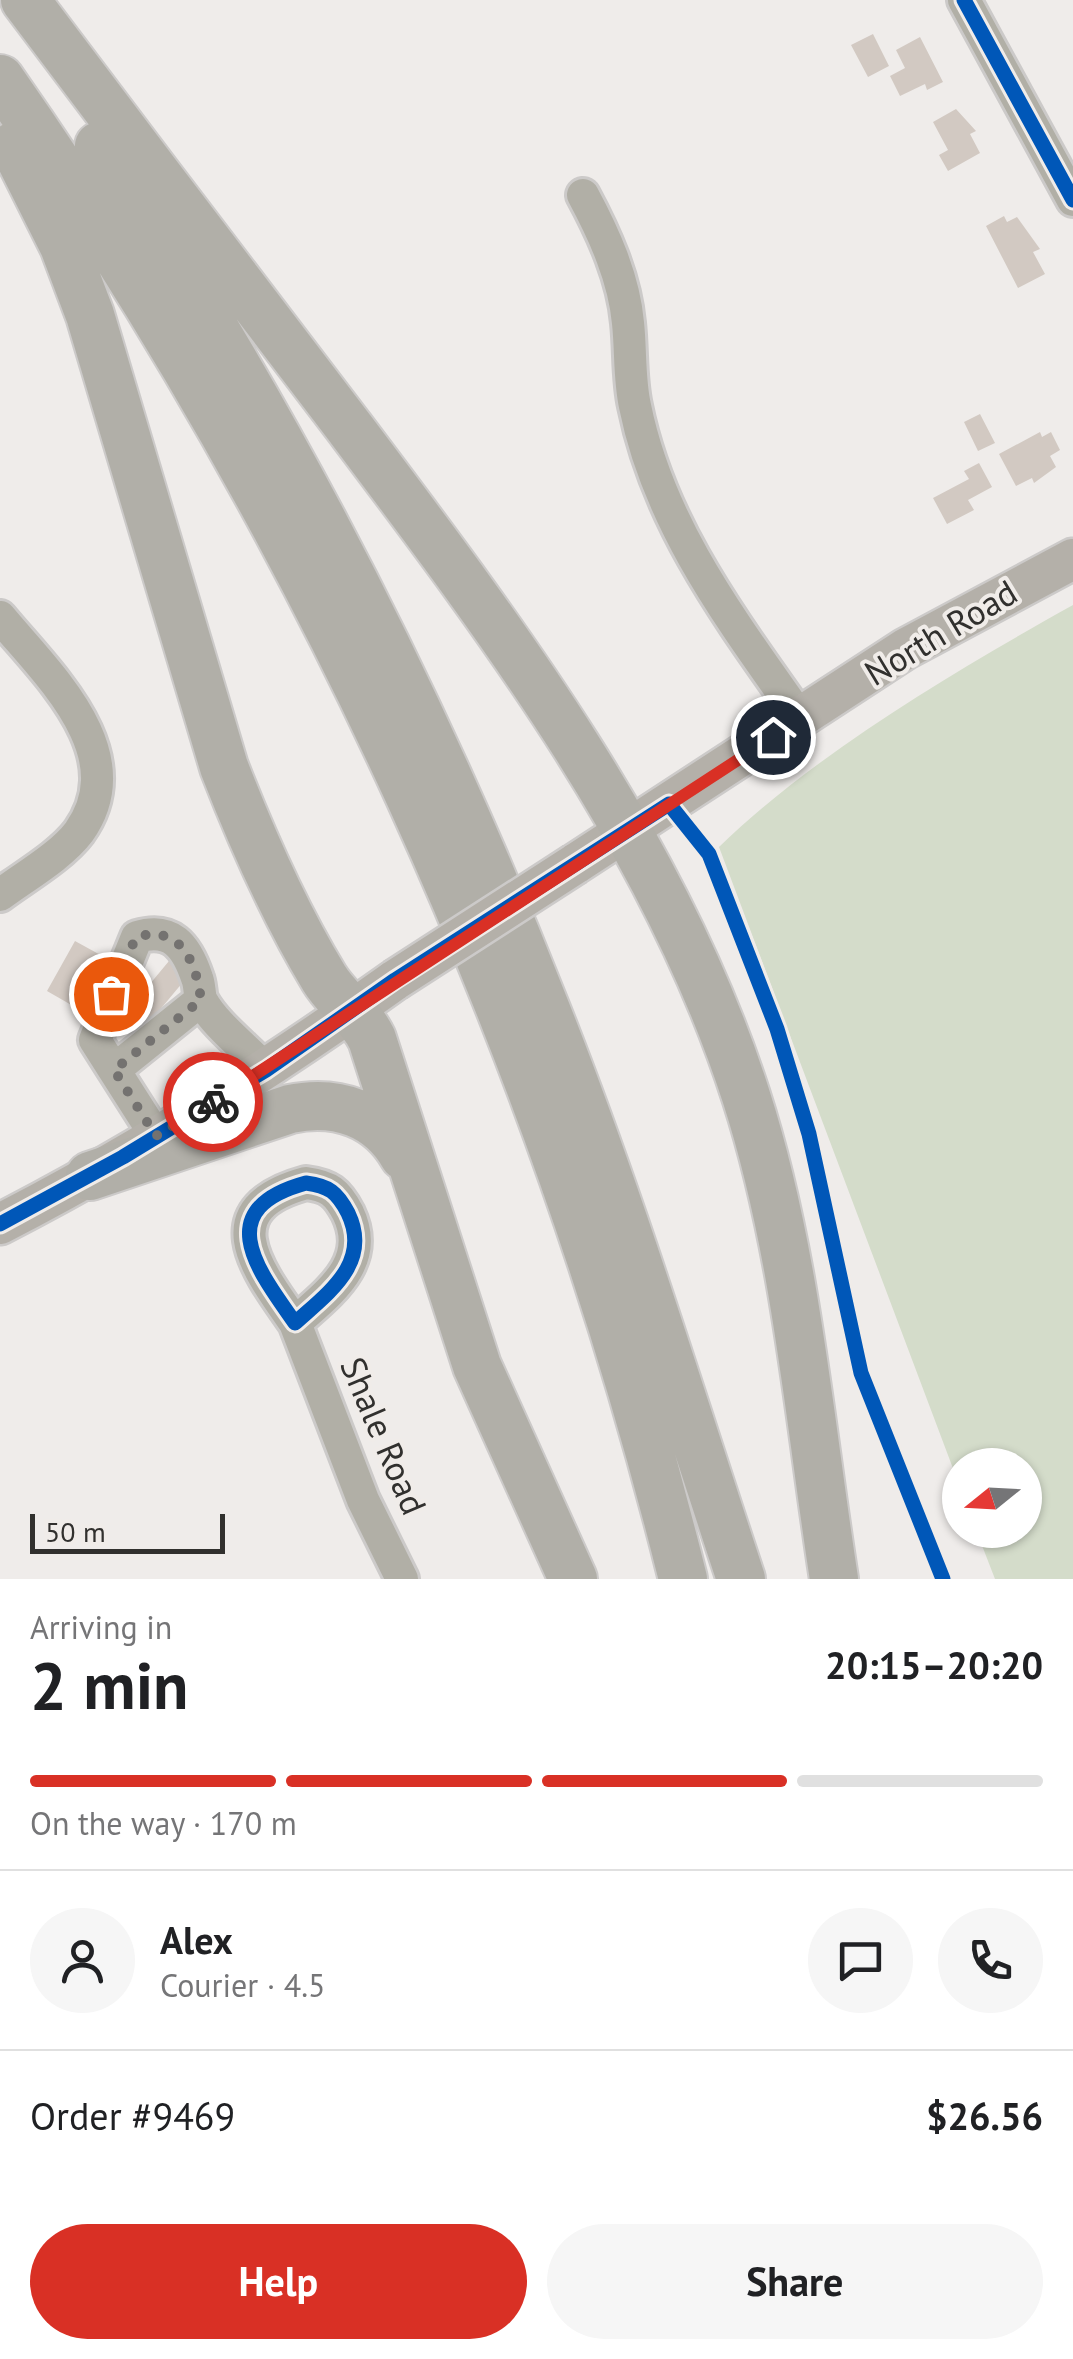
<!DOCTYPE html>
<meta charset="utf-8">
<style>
:root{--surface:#fff;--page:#f6f6f6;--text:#202124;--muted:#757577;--line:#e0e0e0;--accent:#d93025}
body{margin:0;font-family:"PT Sans",sans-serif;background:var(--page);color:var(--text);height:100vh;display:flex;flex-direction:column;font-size:38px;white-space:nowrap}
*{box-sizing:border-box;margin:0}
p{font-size:32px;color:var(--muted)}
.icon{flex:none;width:55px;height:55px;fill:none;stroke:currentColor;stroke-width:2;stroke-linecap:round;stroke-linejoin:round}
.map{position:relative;height:1579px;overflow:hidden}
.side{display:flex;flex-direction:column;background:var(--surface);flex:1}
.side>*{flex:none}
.needle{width:65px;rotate:252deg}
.controls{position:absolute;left:942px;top:1448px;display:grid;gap:20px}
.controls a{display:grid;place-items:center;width:100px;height:100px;border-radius:50%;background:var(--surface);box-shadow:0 2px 8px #0004;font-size:50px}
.scale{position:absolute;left:30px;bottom:25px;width:195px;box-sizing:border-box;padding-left:10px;border:5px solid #31302e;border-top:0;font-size:28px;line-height:35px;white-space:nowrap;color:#31302e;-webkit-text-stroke:8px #f0ece9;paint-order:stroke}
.pin{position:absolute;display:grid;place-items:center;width:85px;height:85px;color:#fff;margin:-42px;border:5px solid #fff;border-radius:50%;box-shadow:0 2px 10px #0007}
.courier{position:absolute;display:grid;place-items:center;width:100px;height:100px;margin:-50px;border:8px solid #d93025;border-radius:50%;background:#fff;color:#222;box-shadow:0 2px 12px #0007}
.summary em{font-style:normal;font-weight:700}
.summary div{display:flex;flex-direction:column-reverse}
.summary{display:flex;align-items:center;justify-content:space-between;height:170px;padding:0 30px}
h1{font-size:65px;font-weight:700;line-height:75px}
.bar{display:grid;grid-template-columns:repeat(4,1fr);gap:15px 10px;align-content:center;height:120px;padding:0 30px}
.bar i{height:12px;border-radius:8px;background:var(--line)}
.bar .on{background:var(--accent)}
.bar p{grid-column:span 4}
.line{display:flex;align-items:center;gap:25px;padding:0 30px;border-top:2px solid var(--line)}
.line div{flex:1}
.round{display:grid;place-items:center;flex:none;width:105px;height:105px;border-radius:52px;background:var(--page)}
.cta{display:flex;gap:20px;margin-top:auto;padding:20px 30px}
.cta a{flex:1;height:115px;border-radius:60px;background:var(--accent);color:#fff;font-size:40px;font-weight:700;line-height:115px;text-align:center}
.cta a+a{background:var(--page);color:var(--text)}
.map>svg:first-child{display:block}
.green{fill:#d4dcca}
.building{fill:#d2c9c2}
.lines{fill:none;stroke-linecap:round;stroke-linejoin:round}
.minor-casing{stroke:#cccac9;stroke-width:38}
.major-casing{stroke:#cccac9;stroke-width:45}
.highway-casing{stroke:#cccac9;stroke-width:52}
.minor{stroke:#b1afa6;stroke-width:32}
.major{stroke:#b4b0a9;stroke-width:40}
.highway{stroke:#b1afa8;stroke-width:48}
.major-bridge-casing{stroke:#cccac9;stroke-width:45;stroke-linecap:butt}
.major-bridge{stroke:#b4b0a9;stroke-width:40}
.cycleway-casing{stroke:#f0ece9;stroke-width:21}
.cycleway{stroke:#0057b8;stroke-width:15}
.done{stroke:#747270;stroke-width:10;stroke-dasharray:0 18}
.route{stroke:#d93025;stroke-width:12}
.labels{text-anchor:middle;stroke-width:8;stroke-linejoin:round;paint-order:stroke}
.street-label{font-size:35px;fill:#31302e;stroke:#f0ece9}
</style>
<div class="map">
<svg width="1073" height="1579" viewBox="0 0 1073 1579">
<rect width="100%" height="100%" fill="#efecea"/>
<!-- green -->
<path class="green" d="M 1073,605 L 1073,1579 L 995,1579 L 976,1530 L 1025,1530 L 1025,1465 L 960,1465 L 960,1487 L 719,847 C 816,753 955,671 1073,605 Z"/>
<!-- building -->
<path class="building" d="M 873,34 L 889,66 L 868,77 L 851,45 Z
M 920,37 L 943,82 L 927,90 L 925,84 L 900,96 L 890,76 L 905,68 L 896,50 Z
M 956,109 L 976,131 L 970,134 L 980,153 L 948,171 L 939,155 L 948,150 L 933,122 Z
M 1004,216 L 1007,222 L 1017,217 L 1040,249 L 1033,252 L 1045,274 L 1018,288 L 986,226 Z
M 980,414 L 995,443 L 978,451 L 964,422 Z
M 1040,432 L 1042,437 L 1051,432 L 1060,450 L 1050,456 L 1056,467 L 1034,483 L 1032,478 L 1016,486 L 999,454 Z
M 979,463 L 992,487 L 968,500 L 974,510 L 947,524 L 933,498 L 969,479 L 964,471 Z
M 75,941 L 115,963 L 87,1014 L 47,991 Z
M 169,961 L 188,976 L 139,1035 L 120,1020 Z"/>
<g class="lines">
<!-- minor casing -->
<g class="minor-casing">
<path id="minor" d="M 964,0 L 1073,200
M 583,195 C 604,234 624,278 628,323 C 631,351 629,379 635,406 C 659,526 733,622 801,719
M 0,617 C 47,674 135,753 79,832 C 61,856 24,877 0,895
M 114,1070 L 95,1040 L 137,937 C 171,927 186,945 197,978 C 200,985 199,995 202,1001 C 215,1025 247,1049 266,1070
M 156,1136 L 114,1070 L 201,1000
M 306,1183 C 329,1186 337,1192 348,1213 C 372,1263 328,1293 295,1323 C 256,1268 211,1209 306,1183 Z
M 295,1323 L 363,1500 L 402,1579"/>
</g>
<!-- major casing -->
<g class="major-casing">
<path id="major" d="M 575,864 L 905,649 L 1073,559
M 0,1224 C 138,1153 269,1070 395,980"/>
</g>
<!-- highway casing -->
<g class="highway-casing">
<path id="highway" d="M 25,0 C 132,143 241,285 349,427 C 505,634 666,847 746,1096 C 796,1251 809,1419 834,1579
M 0,79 C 317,533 550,1042 683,1579
M 14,146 L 64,246 L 90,315 L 224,767 C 252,839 284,912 324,978 C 338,1001 360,1014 372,1039 L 477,1366 L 573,1579
M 99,146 C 280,416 427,707 546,1010 C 620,1196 678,1389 741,1579
M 90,1176 L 290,1109 C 337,1099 380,1114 404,1156"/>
</g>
<!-- minor -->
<use href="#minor" class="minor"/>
<!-- major -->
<use href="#major" class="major"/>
<!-- highway -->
<use href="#highway" class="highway"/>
<!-- major-bridge casing -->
<g class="major-bridge-casing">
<path id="major-bridge" d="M 395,980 L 575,864"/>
</g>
<!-- major-bridge -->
<use href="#major-bridge" class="major-bridge"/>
<!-- cycleway casing -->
<g class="cycleway-casing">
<path id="cycleway" d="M 964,0 L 1073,200
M 306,1183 C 329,1186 337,1192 348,1213 C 372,1263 328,1293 295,1323 C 256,1268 211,1209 306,1183 Z
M 0,1224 L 123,1157 L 266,1070 L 395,980 L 669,804 L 709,854 L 777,1029 L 809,1134 L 861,1373 L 943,1579"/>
</g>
<!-- cycleway -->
<use href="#cycleway" class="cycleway"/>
</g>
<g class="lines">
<!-- done -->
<path class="done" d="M 111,994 L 136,937 C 181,924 196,962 201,1000 L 114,1070 L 156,1136 L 213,1102"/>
<!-- route -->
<path class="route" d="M 213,1102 L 773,737"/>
</g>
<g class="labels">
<!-- street labels -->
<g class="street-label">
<text transform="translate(941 633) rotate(-31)" y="12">North Road</text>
<text transform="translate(383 1436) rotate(67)" y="12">Shale Road</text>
</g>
</g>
</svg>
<div class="controls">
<a><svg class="needle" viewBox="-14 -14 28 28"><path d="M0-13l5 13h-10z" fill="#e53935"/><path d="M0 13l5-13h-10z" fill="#757577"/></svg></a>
</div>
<div class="scale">50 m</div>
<div class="pin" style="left:111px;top:994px;background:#ea580c"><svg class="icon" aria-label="bag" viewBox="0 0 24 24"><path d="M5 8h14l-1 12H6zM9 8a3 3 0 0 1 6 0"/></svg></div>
<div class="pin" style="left:773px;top:737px;background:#1f2937"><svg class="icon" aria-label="home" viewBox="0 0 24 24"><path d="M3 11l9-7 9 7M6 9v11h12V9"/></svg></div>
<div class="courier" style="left:213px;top:1102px"><svg class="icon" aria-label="bike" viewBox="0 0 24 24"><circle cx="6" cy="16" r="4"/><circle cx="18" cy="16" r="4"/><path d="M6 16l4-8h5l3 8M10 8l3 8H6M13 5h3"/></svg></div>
</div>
<section class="side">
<div class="summary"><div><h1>2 min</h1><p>Arriving in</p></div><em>20:15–20:20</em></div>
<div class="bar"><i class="on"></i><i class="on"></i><i class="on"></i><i></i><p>On the way · 170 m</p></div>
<div class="line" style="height:180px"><a class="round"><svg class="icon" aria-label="person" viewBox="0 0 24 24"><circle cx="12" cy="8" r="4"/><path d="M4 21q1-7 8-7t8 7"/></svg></a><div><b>Alex</b><p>Courier · 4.5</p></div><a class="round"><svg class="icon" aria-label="chat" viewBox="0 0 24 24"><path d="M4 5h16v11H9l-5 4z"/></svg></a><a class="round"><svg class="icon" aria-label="phone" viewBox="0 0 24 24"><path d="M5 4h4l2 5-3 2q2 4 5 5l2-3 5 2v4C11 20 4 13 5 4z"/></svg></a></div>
<div class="line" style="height:130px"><div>Order #9469</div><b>$26.56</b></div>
<div class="cta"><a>Help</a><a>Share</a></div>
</section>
